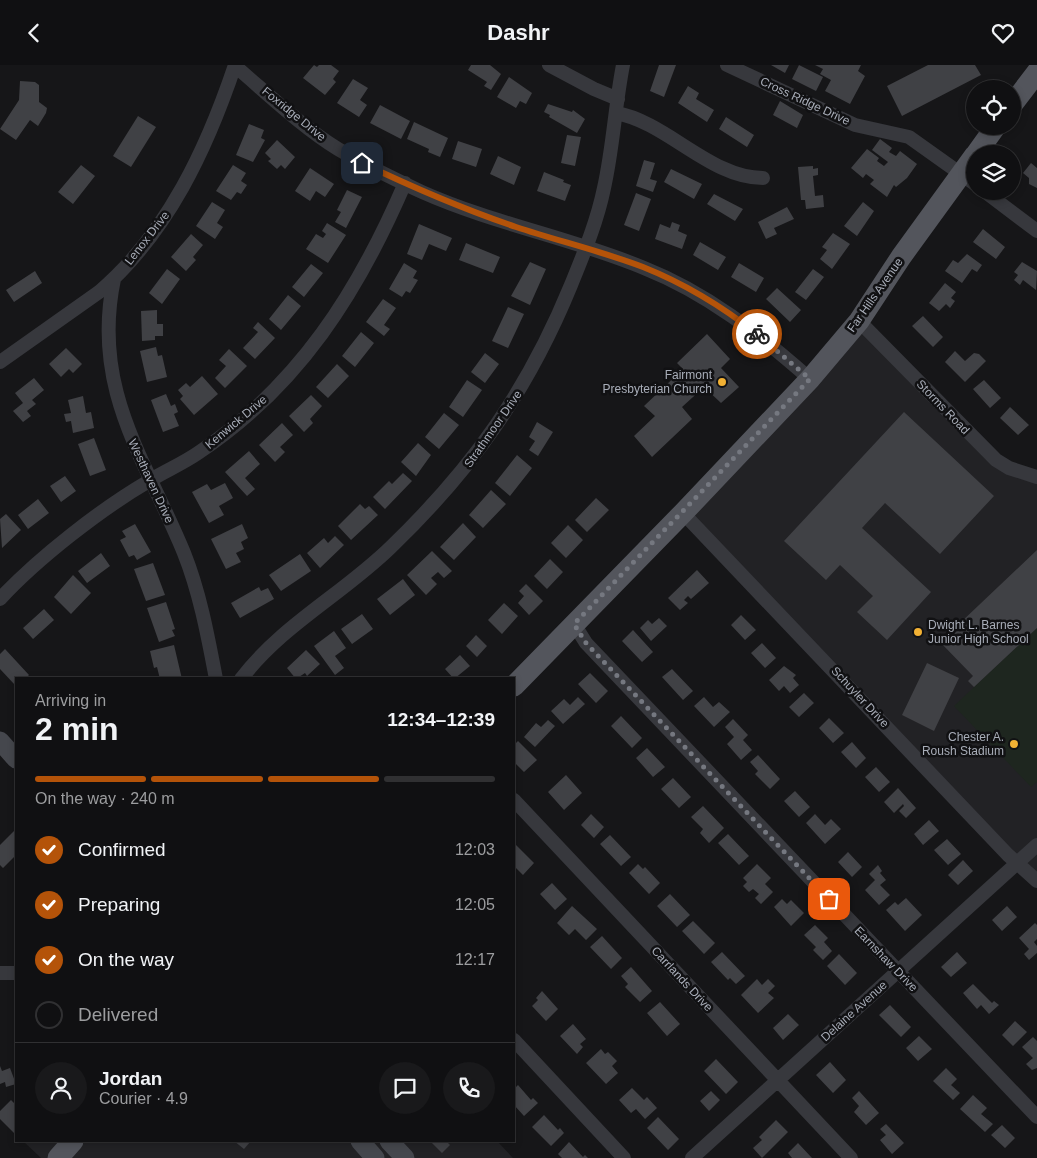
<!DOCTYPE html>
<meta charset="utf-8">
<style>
:root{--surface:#101012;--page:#19191b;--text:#f1f3f6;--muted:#9c9d9f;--line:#303032;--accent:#b45309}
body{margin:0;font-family:Arial,sans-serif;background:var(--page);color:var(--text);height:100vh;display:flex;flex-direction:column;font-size:19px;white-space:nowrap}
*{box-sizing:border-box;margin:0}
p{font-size:16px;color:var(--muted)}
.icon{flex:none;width:28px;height:28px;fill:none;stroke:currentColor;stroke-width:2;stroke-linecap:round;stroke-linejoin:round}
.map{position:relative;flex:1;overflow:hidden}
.panel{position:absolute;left:15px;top:612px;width:500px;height:465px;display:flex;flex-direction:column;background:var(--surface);border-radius:0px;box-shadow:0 2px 8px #0003,0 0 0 1px var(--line)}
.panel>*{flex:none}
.controls{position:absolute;left:966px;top:15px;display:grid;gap:10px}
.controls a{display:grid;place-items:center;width:55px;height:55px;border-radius:50%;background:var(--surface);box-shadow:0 2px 8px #0003,0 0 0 1px var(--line);font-size:25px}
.pin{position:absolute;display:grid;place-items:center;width:42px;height:42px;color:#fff;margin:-21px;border-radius:10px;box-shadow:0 2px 8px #0006}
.courier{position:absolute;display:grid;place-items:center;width:50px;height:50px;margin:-25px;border:4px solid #b45309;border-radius:50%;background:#fff;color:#222;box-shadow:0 1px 6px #0007}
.headline em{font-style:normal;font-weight:700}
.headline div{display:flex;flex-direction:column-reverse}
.headline{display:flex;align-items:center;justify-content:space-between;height:85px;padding:0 20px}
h1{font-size:32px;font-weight:700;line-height:38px}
.bar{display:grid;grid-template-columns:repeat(4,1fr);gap:8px 5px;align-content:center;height:60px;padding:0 20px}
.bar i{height:6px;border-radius:4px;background:var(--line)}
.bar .current{background:var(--accent)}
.bar p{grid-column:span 4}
.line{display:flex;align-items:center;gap:12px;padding:0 20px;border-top:1px solid var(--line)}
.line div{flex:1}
.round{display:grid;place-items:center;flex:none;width:52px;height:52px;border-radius:26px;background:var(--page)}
ol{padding:0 20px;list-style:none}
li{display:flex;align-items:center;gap:15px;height:55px}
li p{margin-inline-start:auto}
li .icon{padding:5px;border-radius:50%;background:var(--accent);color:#fff;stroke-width:4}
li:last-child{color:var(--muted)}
li i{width:28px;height:28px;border:2px solid var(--line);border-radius:50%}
header{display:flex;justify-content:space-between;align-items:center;height:65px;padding:0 20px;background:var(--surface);font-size:22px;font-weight:700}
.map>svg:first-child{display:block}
.built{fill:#222225}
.park{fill:#1e261f}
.building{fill:#404145}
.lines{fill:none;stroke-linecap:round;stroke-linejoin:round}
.street{stroke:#37383d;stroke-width:14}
.secondary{stroke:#45474d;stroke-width:19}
.primary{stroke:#53555c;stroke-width:21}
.done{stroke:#757880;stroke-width:5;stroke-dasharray:0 9}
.route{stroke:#b45309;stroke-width:6}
.poi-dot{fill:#f2b134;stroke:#111113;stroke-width:2}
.labels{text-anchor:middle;stroke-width:5;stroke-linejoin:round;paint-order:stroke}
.street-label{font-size:12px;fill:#a8adb8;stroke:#111113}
.poi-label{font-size:12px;fill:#a8adb8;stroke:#111113;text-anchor:end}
</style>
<header><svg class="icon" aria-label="back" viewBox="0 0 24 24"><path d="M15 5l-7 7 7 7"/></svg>Dashr<svg class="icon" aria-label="heart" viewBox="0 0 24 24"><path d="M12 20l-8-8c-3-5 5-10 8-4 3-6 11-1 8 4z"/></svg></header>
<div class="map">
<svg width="1037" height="1093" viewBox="0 0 1037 1093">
<rect width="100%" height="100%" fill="#161618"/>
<!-- built -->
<path class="built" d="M 859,256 L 988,388 L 1037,412 L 1037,816 L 683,448 Z
M 23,1076 L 497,1076 L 513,1093 L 41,1093 Z"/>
<!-- park -->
<path class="park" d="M 1037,563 L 1037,717 L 1031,722 L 954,641 Z"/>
<!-- building -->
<path class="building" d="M 314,0 L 317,2 L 319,0 L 331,0 L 339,6 L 333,14 L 336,17 L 325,30 L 303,13 Z
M 471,0 L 490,0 L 501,9 L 491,25 L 484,21 L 487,17 L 468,5 Z
M 659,0 L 676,0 L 664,32 L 650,26 Z
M 771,0 L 789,0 L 785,8 Z
M 799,0 L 823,12 L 816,26 L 792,14 Z
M 815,0 L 861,0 L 858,6 L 865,11 L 850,39 L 825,26 L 831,15 L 820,9 L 823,4 Z
M 928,0 L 975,0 L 981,10 L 902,51 L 887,21 Z
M 509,12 L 532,28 L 526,39 L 520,36 L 516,43 L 497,32 Z
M 353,14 L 368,23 L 360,35 L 367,40 L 359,52 L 337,38 Z
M 20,16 L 35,17 L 39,20 L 39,37 L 47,43 L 46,48 L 38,61 L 30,55 L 16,75 L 0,64 L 19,35 Z
M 688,21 L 699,28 L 696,34 L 714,45 L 707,57 L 678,38 Z
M 780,36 L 803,50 L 797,63 L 773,50 Z
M 548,39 L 572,47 L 573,45 L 585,54 L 577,68 L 549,52 L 550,50 L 544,47 Z
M 380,40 L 410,56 L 401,74 L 370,58 Z
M 138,51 L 156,62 L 131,102 L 113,91 Z
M 726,52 L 754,70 L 747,82 L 719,64 Z
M 414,57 L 448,73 L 440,92 L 428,87 L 429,84 L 407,74 Z
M 249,59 L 264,65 L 261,73 L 265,75 L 253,97 L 236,90 Z
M 567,70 L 581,72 L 575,101 L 561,98 Z
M 880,74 L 892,83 L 889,87 L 896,91 L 900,86 L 917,99 L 907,113 L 896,122 L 894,120 L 887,132 L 870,119 L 874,115 L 866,109 L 863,113 L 851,103 L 867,84 L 879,93 L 877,96 L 884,101 L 888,97 L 872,85 Z
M 277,75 L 295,92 L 285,104 L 281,100 L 277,104 L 268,96 L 271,94 L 265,88 Z
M 458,76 L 482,84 L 476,102 L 452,94 Z
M 498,91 L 521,102 L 514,120 L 490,109 Z
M 644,95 L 655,98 L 650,114 L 657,116 L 653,127 L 636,121 Z
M 1031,98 L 1037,103 L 1037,123 L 1029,119 L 1029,113 L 1023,108 Z
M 81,100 L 95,111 L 73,139 L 58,127 Z
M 233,100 L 246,108 L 241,116 L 247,120 L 241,129 L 237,127 L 231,135 L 216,126 Z
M 813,101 L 813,104 L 818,103 L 818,110 L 813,111 L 815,131 L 823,130 L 824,142 L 806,144 L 805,135 L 801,135 L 798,102 Z
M 310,103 L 334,119 L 325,132 L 316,126 L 310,136 L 295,126 Z
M 671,104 L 702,119 L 694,134 L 664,117 Z
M 544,107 L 564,115 L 563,117 L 571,120 L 565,136 L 537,126 Z
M 347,125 L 362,132 L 346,163 L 335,157 L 341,147 L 337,145 Z
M 636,128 L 651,134 L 639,166 L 624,160 Z
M 714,129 L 743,144 L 735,156 L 707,139 Z
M 212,137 L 225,145 L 217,158 L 223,162 L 215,174 L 196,161 Z
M 863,137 L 874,146 L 857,171 L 844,161 Z
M 787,142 L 794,154 L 774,163 L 777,169 L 766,174 L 758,157 Z
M 672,157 L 680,160 L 678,166 L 687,170 L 682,184 L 655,174 L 660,159 L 670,163 Z
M 327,158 L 346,170 L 328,198 L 306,184 L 316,169 L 323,173 L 326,169 L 322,166 Z
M 419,159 L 452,173 L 446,186 L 429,179 L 422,195 L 407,189 Z
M 983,164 L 1005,182 L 996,194 L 973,177 Z
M 833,168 L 850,179 L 832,204 L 820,194 L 827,185 L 822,182 Z
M 191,169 L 203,180 L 193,192 L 196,195 L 186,206 L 171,192 Z
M 700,177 L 726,192 L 718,205 L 693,190 Z
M 466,178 L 500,192 L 493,208 L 459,195 Z
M 967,189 L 982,200 L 977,207 L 972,204 L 962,218 L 945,206 L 953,195 L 958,198 Z
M 530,197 L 546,204 L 530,240 L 511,231 Z
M 1022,197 L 1037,206 L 1036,225 L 1023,215 L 1020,220 L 1014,215 L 1018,210 L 1014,207 Z
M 404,198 L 417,206 L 413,213 L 418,215 L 410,228 L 406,226 L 402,232 L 389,224 Z
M 739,198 L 764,213 L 756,227 L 731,212 Z
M 311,199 L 323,208 L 304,232 L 292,222 Z
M 167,204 L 180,214 L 162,239 L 149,228 Z
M 813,204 L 824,212 L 806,235 L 795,227 Z
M 35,206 L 42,218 L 14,237 L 6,225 Z
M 945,218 L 956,227 L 951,233 L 955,236 L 950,243 L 946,239 L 939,246 L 929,238 Z
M 777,223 L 801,245 L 790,257 L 766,234 Z
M 288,230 L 301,241 L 281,265 L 269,254 Z
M 383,234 L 396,243 L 384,260 L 390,264 L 384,271 L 366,257 Z
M 508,242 L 524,249 L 508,283 L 492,276 Z
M 157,245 L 157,259 L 163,259 L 163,271 L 155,271 L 155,275 L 142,276 L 141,246 Z
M 923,251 L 943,272 L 933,282 L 912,261 Z
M 258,257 L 275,273 L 255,294 L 243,283 L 258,267 L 253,263 Z
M 361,267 L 374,278 L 355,302 L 342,291 Z
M 707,269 L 730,294 L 721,303 L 739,322 L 721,338 L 704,322 L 682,342 L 692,354 L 652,392 L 634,371 L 655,351 L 644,341 L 683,304 L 677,298 Z
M 156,282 L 158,291 L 162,290 L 167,312 L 147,317 L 140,286 Z
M 66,283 L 82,299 L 73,308 L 69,304 L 61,312 L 49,299 Z
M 229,284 L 247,301 L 225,323 L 215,313 L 226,301 L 219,295 Z
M 955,286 L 965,296 L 974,288 L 979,289 L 986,296 L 965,317 L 945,297 Z
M 485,288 L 499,299 L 485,318 L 471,307 Z
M 337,299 L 349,311 L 328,333 L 316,322 Z
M 202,311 L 218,329 L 194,350 L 180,334 L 183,331 L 178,325 L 186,318 L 190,322 Z
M 34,313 L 44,325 L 32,335 L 36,339 L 27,346 L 31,351 L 23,357 L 13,346 L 23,338 L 15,328 Z
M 467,315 L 482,325 L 463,352 L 449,342 Z
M 984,315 L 1001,333 L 990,343 L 973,324 Z
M 166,329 L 171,341 L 175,339 L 178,347 L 174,349 L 179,361 L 163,367 L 151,335 Z
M 311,330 L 322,341 L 310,354 L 313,358 L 304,367 L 289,351 Z
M 83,331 L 86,348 L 91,347 L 94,363 L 73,368 L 71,356 L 66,357 L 64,349 L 71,348 L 68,335 Z
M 1010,342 L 1029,360 L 1018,370 L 1000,353 Z
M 904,347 L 994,431 L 940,489 L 885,438 L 862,463 L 931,527 L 887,575 L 857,547 L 873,531 L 840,500 L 826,515 L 784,476 Z
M 444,348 L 459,360 L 439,384 L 425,372 Z
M 537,357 L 553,367 L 538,391 L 529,385 L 535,376 L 529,372 Z
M 282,358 L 293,370 L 280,382 L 285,387 L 275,397 L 259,380 Z
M 94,373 L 106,405 L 90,411 L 78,379 Z
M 418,378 L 431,390 L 416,411 L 401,397 Z
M 249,386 L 260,399 L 245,413 L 255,424 L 247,431 L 225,407 Z
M 517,390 L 532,403 L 510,431 L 495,418 Z
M 403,408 L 412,416 L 385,444 L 373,432 L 389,416 L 392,419 Z
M 65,411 L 76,426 L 61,437 L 50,421 Z
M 225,418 L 233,433 L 219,441 L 224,450 L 209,458 L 192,427 L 207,419 L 211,425 Z
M 491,425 L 506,439 L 483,463 L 469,450 Z
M 596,433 L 609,445 L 587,467 L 575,455 Z
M 38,434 L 49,448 L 28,464 L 18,450 Z
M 360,439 L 365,444 L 369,441 L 378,450 L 351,475 L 338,461 Z
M 6,449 L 21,465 L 2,483 L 0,454 Z
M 463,458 L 476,472 L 454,495 L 440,482 Z
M 135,459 L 151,487 L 137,495 L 134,490 L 129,492 L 120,475 L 126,472 L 122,466 Z
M 242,459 L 248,473 L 241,477 L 244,484 L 236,488 L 241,497 L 226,504 L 211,474 Z
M 568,460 L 583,475 L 566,493 L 551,478 Z
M 335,471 L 344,480 L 320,503 L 307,488 L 324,473 L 328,478 Z
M 1037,485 L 1037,563 L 974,622 L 968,616 L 973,611 L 940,577 Z
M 432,486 L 452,506 L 444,513 L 438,507 L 431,513 L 437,519 L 426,530 L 407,510 Z
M 101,488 L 110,501 L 87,518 L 78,506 Z
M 300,489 L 311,506 L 281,526 L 269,510 Z
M 550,494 L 563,507 L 547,524 L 534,511 Z
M 153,498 L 165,530 L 146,536 L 134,504 Z
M 697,505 L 709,518 L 691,534 L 688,531 L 684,535 L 688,538 L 680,545 L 668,533 Z
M 73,510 L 91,528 L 71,549 L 54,532 Z
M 403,514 L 415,530 L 390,550 L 377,534 Z
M 526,519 L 543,536 L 529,550 L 518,538 L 524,531 L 519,526 Z
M 259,522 L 261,526 L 268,523 L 274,534 L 240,553 L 231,538 Z
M 166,537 L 175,564 L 172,565 L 175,571 L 159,577 L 147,543 Z
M 504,538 L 518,551 L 502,569 L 488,555 Z
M 44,544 L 54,555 L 33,574 L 23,563 Z
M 362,549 L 373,564 L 352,579 L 341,564 Z
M 741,550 L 756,565 L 745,575 L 731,560 Z
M 659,553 L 667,561 L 651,576 L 640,563 L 648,555 L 652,559 Z
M 633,565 L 653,587 L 642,597 L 622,576 Z
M 334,566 L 346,583 L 335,591 L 344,603 L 335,610 L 314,581 Z
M 476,570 L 487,581 L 477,592 L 466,581 Z
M 762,578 L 776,593 L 765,603 L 751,588 Z
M 174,580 L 182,614 L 160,614 L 157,602 L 154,603 L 150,586 Z
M 5,584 L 29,610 L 27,612 L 29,614 L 16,614 L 15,620 L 0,604 L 0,589 Z
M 306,585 L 320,599 L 307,611 L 305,608 L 296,614 L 287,603 Z
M 460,590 L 470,601 L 454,614 L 445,604 Z
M 927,598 L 959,613 L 934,666 L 902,650 Z
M 784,601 L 796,610 L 793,613 L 799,620 L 790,628 L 784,621 L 779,626 L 769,615 Z
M 672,604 L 693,626 L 683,635 L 662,612 Z
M 590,608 L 608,626 L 596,638 L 578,619 Z
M 804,628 L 814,638 L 799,652 L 789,642 Z
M 578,632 L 585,639 L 563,659 L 551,646 L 564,634 L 570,640 Z
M 704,632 L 713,642 L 719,637 L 730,647 L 714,662 L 694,641 Z
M 621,651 L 642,673 L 632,683 L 611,661 Z
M 829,653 L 844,668 L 833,678 L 819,663 Z
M 733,654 L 748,670 L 743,675 L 752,685 L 741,695 L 727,679 L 734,672 L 725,662 Z
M 548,655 L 555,661 L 535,682 L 524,672 L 536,658 L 541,662 Z
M 518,676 L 537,695 L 524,707 L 514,697 L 514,680 Z
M 852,677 L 866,693 L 856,703 L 841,687 Z
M 647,683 L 665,702 L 653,712 L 636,693 Z
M 758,690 L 780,714 L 770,724 L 755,709 L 758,706 L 750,697 Z
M 876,702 L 890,717 L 879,727 L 865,712 Z
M 566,710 L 582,728 L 564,745 L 548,727 Z
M 673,713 L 691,732 L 679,743 L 661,724 Z
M 898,723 L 916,743 L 906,753 L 899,746 L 904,741 L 903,739 L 894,748 L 884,737 Z
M 795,726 L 810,742 L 799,752 L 784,736 Z
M 703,741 L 724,763 L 709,778 L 700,768 L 703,764 L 691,752 Z
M 591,749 L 604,762 L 594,773 L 581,760 Z
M 815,749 L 825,760 L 831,754 L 841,764 L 825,779 L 806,758 Z
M 929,755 L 939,766 L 923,780 L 914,769 Z
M 16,764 L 16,790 L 3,803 L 0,800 L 0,780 Z
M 728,769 L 749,791 L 739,800 L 718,778 Z
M 610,770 L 631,792 L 621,801 L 600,779 Z
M 947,774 L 961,789 L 948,800 L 934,785 Z
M 516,780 L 534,798 L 523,810 L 514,801 L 514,782 Z
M 848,787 L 862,802 L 852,812 L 838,797 Z
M 963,795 L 973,806 L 958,820 L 948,810 Z
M 638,799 L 643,804 L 645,802 L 660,818 L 649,829 L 629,808 Z
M 757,799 L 771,813 L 765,819 L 773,827 L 761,839 L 755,833 L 759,829 L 753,824 L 749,827 L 743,821 L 747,817 L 743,813 Z
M 878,800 L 882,806 L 880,808 L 886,815 L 880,820 L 890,830 L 879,840 L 865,825 L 875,815 L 869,809 Z
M 552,818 L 567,834 L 555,845 L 540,829 Z
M 670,829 L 690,850 L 677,862 L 657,841 Z
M 906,833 L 922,850 L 905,866 L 886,845 L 895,837 L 898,840 Z
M 782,834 L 787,839 L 791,835 L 804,848 L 791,861 L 774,842 Z
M 572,841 L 597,864 L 586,875 L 575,864 L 569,870 L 557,858 Z
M 1007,841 L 1017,852 L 1002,866 L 992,855 Z
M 693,856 L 715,878 L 704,889 L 682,866 Z
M 1035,858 L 1037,860 L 1037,874 L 1034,877 L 1037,881 L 1037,888 L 1029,895 L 1024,889 L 1029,884 L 1019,873 Z
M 815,860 L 828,873 L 824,877 L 832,886 L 823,895 L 813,885 L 816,882 L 804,870 Z
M 602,871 L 622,893 L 611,904 L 590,882 Z
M 722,887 L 745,911 L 736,919 L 730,913 L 728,915 L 711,897 Z
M 957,887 L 967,898 L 951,912 L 941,902 Z
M 839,889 L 857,908 L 845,920 L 827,901 Z
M 631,902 L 652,926 L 640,937 L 625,922 L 628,919 L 621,911 Z
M 757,914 L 762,920 L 768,914 L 775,921 L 768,928 L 774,933 L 758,948 L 741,930 Z
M 973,919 L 992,938 L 994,936 L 999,940 L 989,949 L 981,940 L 977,944 L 963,928 Z
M 542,926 L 558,944 L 546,956 L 532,941 L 538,935 L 536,933 Z
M 660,937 L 680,959 L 667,971 L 647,948 Z
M 890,940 L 911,962 L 901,972 L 879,950 Z
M 788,949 L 799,960 L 783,975 L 773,963 Z
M 1015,956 L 1027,967 L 1013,981 L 1002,970 Z
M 573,959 L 586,974 L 580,979 L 583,982 L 577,989 L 560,971 Z
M 919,971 L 932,984 L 918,996 L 906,983 Z
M 1033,972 L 1037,976 L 1037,1003 L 1032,1005 L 1026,999 L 1033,993 L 1022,982 Z
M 601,984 L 605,989 L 608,987 L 617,996 L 612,1001 L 618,1008 L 606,1019 L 586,998 Z
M 716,994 L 738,1017 L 726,1029 L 704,1006 Z
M 830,997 L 846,1015 L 833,1028 L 816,1010 Z
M 0,1001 L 2,1006 L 10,1003 L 16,1019 L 6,1022 L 5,1017 L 0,1019 Z
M 946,1003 L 957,1014 L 951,1020 L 960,1028 L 953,1035 L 933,1016 Z
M 518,1020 L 531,1035 L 533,1033 L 538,1038 L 524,1051 L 514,1040 L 514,1024 Z
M 632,1023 L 644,1035 L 647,1032 L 657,1043 L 645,1054 L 636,1044 L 631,1048 L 619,1035 Z
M 711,1026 L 720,1035 L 709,1046 L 700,1036 Z
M 859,1026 L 879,1048 L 866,1060 L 854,1047 L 859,1041 L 852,1033 Z
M 973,1030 L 987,1043 L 981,1049 L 993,1059 L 985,1067 L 960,1044 Z
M 11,1035 L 16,1040 L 16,1070 L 0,1054 L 0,1046 Z
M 544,1050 L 558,1065 L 560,1063 L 564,1068 L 551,1081 L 532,1062 Z
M 658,1052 L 679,1074 L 668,1085 L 647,1063 Z
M 776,1055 L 788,1067 L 762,1093 L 753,1083 L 762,1075 L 759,1072 Z
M 886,1059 L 904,1078 L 892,1089 L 880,1075 L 886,1070 L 880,1064 Z
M 1002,1060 L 1015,1073 L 1005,1083 L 991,1070 Z
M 234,1076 L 251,1076 L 244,1084 Z
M 430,1076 L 446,1076 L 450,1080 L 442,1088 Z
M 569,1077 L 583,1092 L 585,1090 L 588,1093 L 562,1093 L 558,1089 Z
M 798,1078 L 812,1093 L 792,1093 L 788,1088 Z"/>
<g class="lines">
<!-- street -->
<path class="street" d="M 549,0 L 594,24 L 618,34
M 727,0 L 855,60 L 909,72 L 975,119
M 235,1 C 268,29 301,61 338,84 C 365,100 394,114 422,127 C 494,159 572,173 644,203 C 707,228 759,269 810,314
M 616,48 C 667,57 710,113 763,113
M 984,126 L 1037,166
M 114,214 C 91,324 145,393 184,488 C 200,528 208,572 216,614
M 859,256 L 996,395 L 1009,403 L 1037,412
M 0,297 L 99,227 C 168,168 207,83 235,0
M 683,448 L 1008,790 L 1037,816
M 0,534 C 38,493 101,444 149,416 C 165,406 182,399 198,388 C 299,321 358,227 405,118
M 574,559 L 586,578 L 1037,1052
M 241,614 C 282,560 343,529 391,482 C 473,403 528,325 571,220 C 584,188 597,157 604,123 C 613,83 615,41 623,0
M 514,735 L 851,1093
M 0,908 L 16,908
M 514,975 L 624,1093
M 692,1093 L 1037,780"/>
<!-- secondary -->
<path class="secondary" d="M 0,676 L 16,694
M 360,1076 L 375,1093
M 389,1076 L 405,1093"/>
<!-- primary -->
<path class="primary" d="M 1012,40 L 1037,7
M 976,89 L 996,61
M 514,621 L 683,448 L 810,314 L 859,256 L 901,192 L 975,90
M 58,1093 L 73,1076"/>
</g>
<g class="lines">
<!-- done -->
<path class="done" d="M 757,269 L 810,314 L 574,559 L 586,578 L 829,834"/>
<!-- route -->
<path class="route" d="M 362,98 C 412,122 463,144 516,162 C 558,176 601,186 643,202 C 683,218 723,242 757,269"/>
</g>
<!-- markers -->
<g class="poi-dot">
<circle cx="722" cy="317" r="5"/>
<circle cx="918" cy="567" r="5"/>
<circle cx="1014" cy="679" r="5"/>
</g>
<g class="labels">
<!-- street labels -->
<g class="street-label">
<text transform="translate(805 36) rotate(25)" y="4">Cross Ridge Drive</text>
<text transform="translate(294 49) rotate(39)" y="4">Foxridge Drive</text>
<text transform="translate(147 173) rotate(-52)" y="4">Lenox Drive</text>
<text transform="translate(875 230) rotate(-55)" y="4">Far Hills Avenue</text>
<text transform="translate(943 342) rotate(46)" y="4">Storms Road</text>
<text transform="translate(236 357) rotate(-40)" y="4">Kenwick Drive</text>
<text transform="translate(493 364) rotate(-55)" y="4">Strathmoor Drive</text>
<text transform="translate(151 416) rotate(65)" y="4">Westhaven Drive</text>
<text transform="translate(860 632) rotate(47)" y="4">Schuyler Drive</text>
<text transform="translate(886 894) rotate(46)" y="4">Earnshaw Drive</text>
<text transform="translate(682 914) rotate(47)" y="4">Carrlands Drive</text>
<text transform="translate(854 946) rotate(-42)" y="4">Delaine Avenue</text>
</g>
<!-- poi labels -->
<g class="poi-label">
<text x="712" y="314">Fairmont<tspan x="712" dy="14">Presbyterian Church</tspan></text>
<text x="928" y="564" text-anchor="start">Dwight L. Barnes<tspan x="928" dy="14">Junior High School</tspan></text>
<text x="1004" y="676">Chester A.<tspan x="1004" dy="14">Roush Stadium</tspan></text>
</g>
</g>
</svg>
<div class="controls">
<a><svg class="icon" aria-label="locate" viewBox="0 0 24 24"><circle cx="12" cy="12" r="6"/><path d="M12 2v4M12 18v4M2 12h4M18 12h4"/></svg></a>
<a><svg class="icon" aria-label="layers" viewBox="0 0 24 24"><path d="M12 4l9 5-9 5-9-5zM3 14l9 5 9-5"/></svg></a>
</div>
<div class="pin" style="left:829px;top:834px;background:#ea580c"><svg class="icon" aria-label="bag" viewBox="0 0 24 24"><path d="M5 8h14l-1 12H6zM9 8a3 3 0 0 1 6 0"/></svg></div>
<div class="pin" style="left:362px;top:98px;background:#1f2937"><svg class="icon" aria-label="home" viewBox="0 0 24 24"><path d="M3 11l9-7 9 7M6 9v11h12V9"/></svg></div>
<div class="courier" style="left:757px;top:269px"><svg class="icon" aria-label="bike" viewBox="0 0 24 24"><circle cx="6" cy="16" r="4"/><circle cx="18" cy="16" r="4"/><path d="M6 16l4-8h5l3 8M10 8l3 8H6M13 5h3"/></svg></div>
<section class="panel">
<div class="headline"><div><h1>2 min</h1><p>Arriving in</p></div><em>12:34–12:39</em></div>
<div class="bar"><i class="current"></i><i class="current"></i><i class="current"></i><i></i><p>On the way · 240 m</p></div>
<ol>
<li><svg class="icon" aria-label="check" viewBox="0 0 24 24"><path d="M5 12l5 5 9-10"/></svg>Confirmed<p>12:03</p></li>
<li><svg class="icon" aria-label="check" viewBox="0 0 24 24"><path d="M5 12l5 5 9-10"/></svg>Preparing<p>12:05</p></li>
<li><svg class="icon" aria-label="check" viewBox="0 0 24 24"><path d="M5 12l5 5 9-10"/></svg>On the way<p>12:17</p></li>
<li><i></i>Delivered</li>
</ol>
<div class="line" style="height:90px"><a class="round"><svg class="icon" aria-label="person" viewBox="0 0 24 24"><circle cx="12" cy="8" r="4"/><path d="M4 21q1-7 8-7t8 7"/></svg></a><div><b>Jordan</b><p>Courier · 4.9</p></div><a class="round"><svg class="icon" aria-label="chat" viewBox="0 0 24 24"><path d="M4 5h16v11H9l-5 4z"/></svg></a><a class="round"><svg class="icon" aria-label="phone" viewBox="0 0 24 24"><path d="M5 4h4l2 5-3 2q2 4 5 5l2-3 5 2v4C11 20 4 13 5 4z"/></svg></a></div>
</section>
</div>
